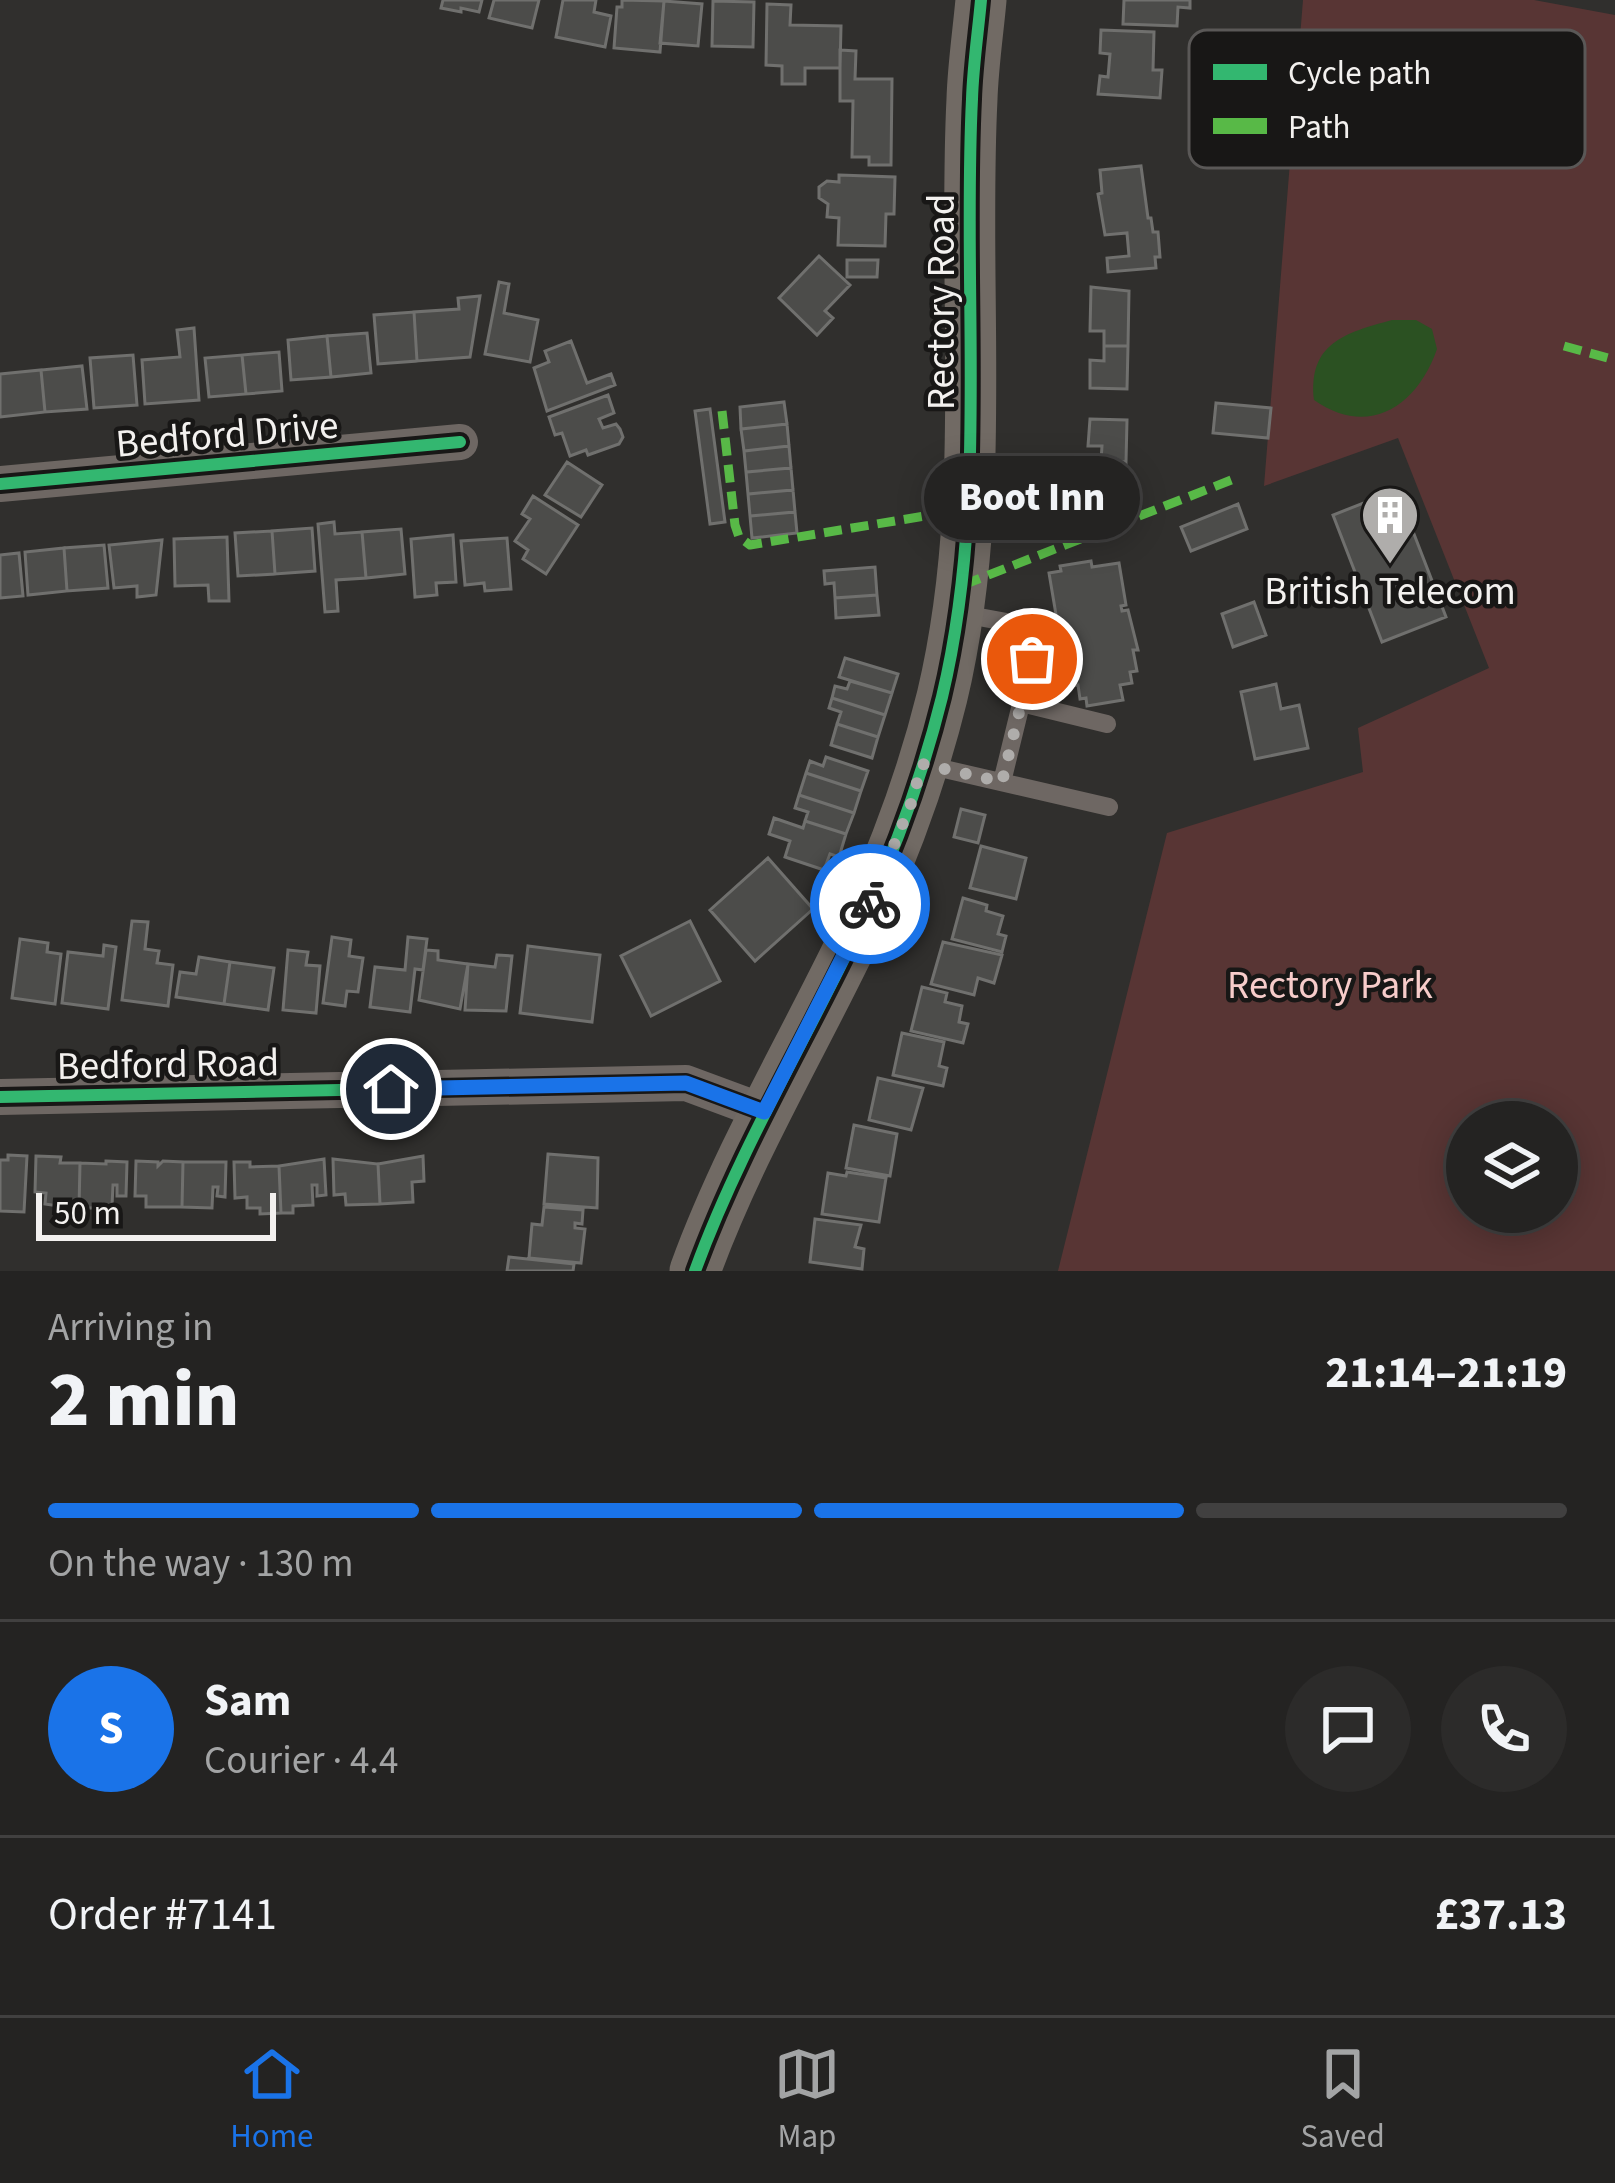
<!DOCTYPE html>
<meta charset="utf-8">
<style>
:root{--surface:#242322;--page:#2c2b2a;--text:#f1f3f6;--muted:#a3a4a5;--line:#414040;--accent:#1a73e8}
body{margin:0;font-family:"Source Sans 3",sans-serif;background:var(--page);color:var(--text);height:100vh;display:flex;flex-direction:column;font-size:45px;white-space:nowrap}
*{box-sizing:border-box;margin:0}
p{font-size:39px;color:var(--muted)}
.icon{flex:none;width:66px;height:66px;fill:none;stroke:currentColor;stroke-width:2;stroke-linecap:round;stroke-linejoin:round}
.map{position:relative;height:1271px;overflow:hidden}
.panel{display:flex;flex-direction:column;background:var(--surface);flex:1}
.panel>*{flex:none}
.controls{position:absolute;left:1446px;top:1101px;display:grid;gap:24px}
.controls a{display:grid;place-items:center;width:132px;height:132px;border-radius:50%;background:var(--surface);box-shadow:0 6px 30px #0003,0 0 0 3px var(--line);font-size:60px}
.scale{position:absolute;left:36px;bottom:30px;width:240px;box-sizing:border-box;padding-left:12px;border:6px solid #f3f1ef;border-top:0;font-size:33px;line-height:42px;white-space:nowrap;color:#f3f1ef;-webkit-text-stroke:9px #181716;paint-order:stroke}
.pin{position:absolute;display:grid;place-items:center;width:102px;height:102px;color:#fff;margin:-51px;border:6px solid #fff;border-radius:50%;box-shadow:0 3px 12px #0007}
.courier{position:absolute;display:grid;place-items:center;width:120px;height:120px;margin:-60px;border:9px solid #1a73e8;border-radius:50%;background:#fff;color:#222;box-shadow:0 3px 15px #0007}
.bubble{position:absolute;height:84px;border-radius:42px;background:var(--surface);box-shadow:0 6px 30px #0003,0 0 0 3px var(--line);font-size:39px;font-weight:800;line-height:84px;text-align:center}
.summary em{font-style:normal;font-weight:800}
.summary div{display:flex;flex-direction:column-reverse}
.summary{display:flex;align-items:center;justify-content:space-between;height:204px;padding:0 48px}
h1{font-size:78px;font-weight:800;line-height:90px}
.bar{display:grid;grid-template-columns:repeat(4,1fr);gap:18px 12px;align-content:center;height:144px;padding:0 48px}
.bar i{height:15px;border-radius:9px;background:var(--line)}
.bar .active{background:var(--accent)}
.bar p{grid-column:span 4}
.line{display:flex;align-items:center;gap:30px;padding:0 48px;border-top:3px solid var(--line)}
.line div{flex:1}
.round{display:grid;place-items:center;flex:none;width:126px;height:126px;border-radius:63px;background:var(--page)}
.menu{display:flex;justify-content:space-around;align-items:center;height:168px;border-top:3px solid var(--line);background:var(--surface);font-size:33px;color:var(--muted)}
.menu a{display:grid;justify-items:center;gap:6px}
.menu .active{color:var(--accent)}
.map>svg:first-child{display:block}
.green{fill:#583534;fill-rule:evenodd}
.water{fill:#2b5122}
.building{fill:#4c4c4a;stroke:#70706e;stroke-width:3}
.lines{fill:none;stroke-linecap:round;stroke-linejoin:round}
.lane{stroke:#6e6763;stroke-width:18}
.street{stroke:#6e6763;stroke-width:36}
.secondary{stroke:#716a64;stroke-width:51}
.quiet{stroke:#58b947;stroke-width:9;stroke-dasharray:18 9;stroke-linecap:butt}
.cycleway-casing{stroke:#181716;stroke-width:20}
.cycleway{stroke:#33b770;stroke-width:12}
.done{stroke:#afadab;stroke-width:12;stroke-dasharray:0 21.6}
.route{stroke:#1a73e8;stroke-width:15}
.labels{text-anchor:middle;stroke-width:9;stroke-linejoin:round;paint-order:stroke}
.street-label{font-size:39px;fill:#f3f1ef;stroke:#181716}
.poi-label{font-size:39px;fill:#f3f1ef;stroke:#181716}
.park-label{font-size:39px;fill:#f7ccca;stroke:#181716}
.key{fill:#181716;stroke:#5a5857;stroke-width:3}
.key-label{font-size:33px;fill:#f3f1ef}
</style>
<div class="map">
<svg width="1615" height="1271" viewBox="0 0 1615 1271">
<rect width="100%" height="100%" fill="#302f2d"/>
<!-- green -->
<path class="green" d="M 1303,0 L 1534,0 L 1615,15 L 1615,1271 L 1058,1271 L 1167,833 L 1363,772 L 1358,728 L 1489,668 L 1398,438 L 1264,486 ZM 1467,1122 L 1557,1122 L 1557,1212 L 1467,1212 Z"/>
<!-- water -->
<path class="water" d="M 1392,320 L 1416,320 L 1432,329 L 1437,349 C 1417,407 1368,438 1314,400 C 1308,343 1345,333 1392,320 Z"/>
<!-- building -->
<path class="building" d="M 443,0 L 482,0 L 479,12 L 461,8 L 461,12 L 441,8 Z
M 494,0 L 539,0 L 532,28 L 489,18 Z
M 563,0 L 596,0 L 594,12 L 611,16 L 605,47 L 556,37 Z
M 622,0 L 664,1 L 660,52 L 614,48 L 617,7 L 622,7 Z
M 1124,0 L 1190,0 L 1190,8 L 1178,7 L 1177,26 L 1123,24 Z
M 664,1 L 702,4 L 698,46 L 660,43 Z
M 713,1 L 754,2 L 753,47 L 712,46 Z
M 767,4 L 791,5 L 790,25 L 841,26 L 840,68 L 805,68 L 805,84 L 782,84 L 782,66 L 766,65 Z
M 1101,30 L 1154,32 L 1153,70 L 1162,70 L 1160,98 L 1098,94 L 1100,76 L 1108,77 L 1110,54 L 1100,53 Z
M 840,50 L 856,51 L 855,79 L 892,79 L 891,165 L 869,165 L 869,157 L 852,157 L 853,101 L 840,101 Z
M 1141,166 L 1148,218 L 1151,218 L 1153,232 L 1158,232 L 1160,257 L 1155,257 L 1156,268 L 1108,272 L 1107,258 L 1129,256 L 1127,233 L 1105,235 L 1098,194 L 1102,193 L 1100,170 Z
M 839,175 L 895,177 L 894,214 L 886,214 L 885,246 L 838,245 L 839,218 L 827,217 L 828,204 L 819,198 L 819,187 L 827,181 L 839,182 Z
M 819,256 L 850,285 L 825,311 L 833,318 L 817,335 L 779,298 Z
M 847,260 L 878,260 L 877,277 L 847,277 Z
M 499,282 L 509,284 L 504,313 L 538,320 L 530,362 L 485,354 Z
M 1091,287 L 1129,291 L 1128,346 L 1104,346 L 1104,331 L 1090,331 Z
M 480,296 L 470,357 L 417,361 L 414,312 L 459,309 L 458,298 Z
M 414,312 L 417,361 L 378,364 L 374,315 Z
M 194,328 L 199,400 L 145,404 L 142,360 L 180,357 L 177,330 Z
M 367,333 L 371,373 L 331,377 L 327,336 Z
M 327,336 L 331,377 L 291,380 L 288,340 Z
M 571,341 L 587,383 L 611,374 L 615,385 L 547,411 L 534,368 L 549,362 L 545,351 Z
M 1104,346 L 1128,346 L 1127,389 L 1090,388 L 1090,360 L 1104,361 Z
M 279,352 L 282,391 L 246,394 L 242,355 Z
M 133,355 L 137,405 L 94,408 L 90,358 Z
M 242,355 L 246,394 L 209,397 L 205,358 Z
M 82,366 L 87,409 L 45,412 L 41,370 Z
M 41,370 L 45,412 L 0,417 L 0,374 Z
M 608,395 L 614,413 L 599,419 L 603,428 L 616,424 L 620,429 L 623,437 L 619,444 L 588,455 L 586,450 L 570,456 L 562,433 L 555,435 L 549,417 Z
M 784,402 L 787,424 L 741,429 L 740,407 Z
M 1216,403 L 1271,408 L 1268,438 L 1213,433 Z
M 710,409 L 725,522 L 710,524 L 695,411 Z
M 1090,419 L 1127,420 L 1126,462 L 1101,461 L 1102,446 L 1088,446 Z
M 787,424 L 789,446 L 744,451 L 741,429 Z
M 789,446 L 791,468 L 746,472 L 744,451 Z
M 1101,461 L 1126,462 L 1125,504 L 1086,502 L 1088,474 L 1100,475 Z
M 567,462 L 602,485 L 581,517 L 545,495 Z
M 791,468 L 793,490 L 748,494 L 746,472 Z
M 793,490 L 795,512 L 750,516 L 748,494 Z
M 1397,490 L 1446,617 L 1382,642 L 1333,515 Z
M 533,496 L 578,525 L 546,574 L 523,559 L 528,550 L 515,541 L 530,519 L 522,514 Z
M 1238,504 L 1247,529 L 1191,551 L 1181,527 Z
M 795,512 L 797,533 L 752,538 L 750,516 Z
M 334,522 L 335,534 L 362,532 L 366,578 L 336,580 L 338,611 L 325,612 L 318,524 Z
M 312,528 L 315,571 L 275,574 L 272,531 Z
M 401,529 L 405,574 L 366,578 L 362,532 Z
M 272,531 L 275,574 L 238,576 L 235,533 Z
M 453,535 L 456,582 L 436,583 L 437,595 L 415,597 L 411,539 Z
M 227,537 L 229,601 L 209,601 L 208,585 L 175,586 L 174,539 Z
M 507,538 L 511,589 L 485,591 L 484,583 L 465,585 L 461,541 Z
M 162,540 L 156,595 L 137,597 L 137,586 L 114,588 L 109,545 Z
M 104,545 L 108,588 L 67,591 L 64,548 Z
M 64,548 L 67,591 L 28,595 L 25,552 Z
M 19,553 L 23,596 L 0,598 L 0,555 Z
M 1091,561 L 1092,567 L 1119,563 L 1126,605 L 1121,606 L 1122,611 L 1128,610 L 1138,650 L 1133,650 L 1137,671 L 1130,672 L 1132,683 L 1120,685 L 1123,700 L 1087,706 L 1086,698 L 1080,699 L 1078,685 L 1068,686 L 1049,573 L 1061,571 L 1060,566 Z
M 875,567 L 877,595 L 835,598 L 834,583 L 825,584 L 824,571 Z
M 877,595 L 879,615 L 836,618 L 835,598 Z
M 1254,602 L 1266,635 L 1233,647 L 1222,614 Z
M 845,658 L 898,674 L 892,693 L 839,677 Z
M 850,681 L 892,693 L 885,715 L 832,698 L 835,686 L 847,689 Z
M 1276,684 L 1281,709 L 1299,705 L 1308,748 L 1255,759 L 1241,692 Z
M 832,698 L 885,715 L 878,737 L 837,724 L 841,712 L 829,708 Z
M 837,724 L 878,737 L 872,758 L 831,745 Z
M 826,757 L 868,771 L 861,791 L 806,773 L 810,761 L 823,766 Z
M 806,773 L 861,791 L 854,813 L 799,795 Z
M 799,795 L 854,813 L 846,834 L 805,821 L 808,812 L 795,808 Z
M 961,809 L 985,815 L 978,843 L 954,837 Z
M 774,818 L 803,828 L 805,821 L 846,834 L 839,857 L 830,854 L 824,870 L 785,857 L 790,841 L 769,834 Z
M 981,846 L 1026,858 L 1016,899 L 970,888 Z
M 768,858 L 813,909 L 755,961 L 710,910 Z
M 963,898 L 987,905 L 986,911 L 1003,916 L 998,934 L 1006,936 L 1002,952 L 952,939 Z
M 132,921 L 148,922 L 145,949 L 159,951 L 157,963 L 173,965 L 168,1006 L 122,1000 Z
M 690,921 L 720,981 L 651,1016 L 621,956 Z
M 332,937 L 351,940 L 349,956 L 363,958 L 358,992 L 347,991 L 345,1006 L 323,1003 Z
M 408,937 L 427,939 L 423,970 L 415,969 L 410,1012 L 370,1007 L 375,967 L 405,970 Z
M 20,939 L 48,943 L 47,952 L 61,954 L 55,1004 L 12,998 Z
M 943,942 L 1002,955 L 994,983 L 978,978 L 974,995 L 931,984 Z
M 104,945 L 116,947 L 108,1009 L 62,1003 L 68,952 L 103,956 Z
M 528,946 L 600,955 L 592,1022 L 520,1013 Z
M 288,950 L 308,952 L 306,965 L 320,966 L 316,1013 L 283,1010 Z
M 426,950 L 438,951 L 438,960 L 468,964 L 460,1009 L 419,1000 Z
M 497,955 L 512,956 L 506,1011 L 465,1010 L 468,964 L 495,967 Z
M 199,957 L 230,962 L 224,1004 L 176,997 L 180,972 L 196,974 Z
M 230,962 L 274,968 L 268,1010 L 224,1004 Z
M 922,987 L 947,993 L 945,1002 L 962,1006 L 959,1022 L 968,1024 L 963,1043 L 911,1031 Z
M 902,1033 L 944,1042 L 939,1066 L 947,1068 L 943,1086 L 893,1075 Z
M 878,1078 L 923,1088 L 911,1130 L 869,1120 Z
M 854,1125 L 897,1134 L 890,1176 L 846,1168 Z
M 548,1154 L 598,1158 L 597,1208 L 544,1204 Z
M 8,1155 L 27,1156 L 24,1212 L 0,1211 L 0,1160 L 8,1160 Z
M 36,1156 L 61,1157 L 60,1163 L 80,1163 L 79,1209 L 45,1204 L 46,1193 L 35,1192 Z
M 423,1156 L 424,1181 L 412,1182 L 413,1202 L 380,1204 L 378,1164 Z
M 324,1159 L 326,1195 L 317,1196 L 317,1185 L 312,1185 L 313,1205 L 293,1206 L 293,1213 L 281,1213 L 279,1166 Z
M 333,1159 L 378,1164 L 380,1204 L 346,1205 L 345,1194 L 334,1195 Z
M 106,1161 L 127,1162 L 126,1196 L 117,1196 L 117,1185 L 113,1185 L 112,1206 L 79,1209 L 80,1163 L 106,1164 Z
M 136,1161 L 158,1162 L 158,1166 L 163,1161 L 183,1162 L 182,1207 L 146,1207 L 146,1196 L 135,1196 Z
M 183,1162 L 226,1162 L 225,1197 L 217,1196 L 218,1187 L 213,1187 L 212,1208 L 182,1207 Z
M 234,1162 L 250,1162 L 250,1167 L 279,1166 L 281,1213 L 260,1214 L 260,1208 L 247,1208 L 247,1197 L 235,1198 Z
M 847,1172 L 886,1178 L 879,1222 L 822,1214 L 828,1173 L 846,1176 Z
M 544,1207 L 583,1210 L 582,1224 L 575,1223 L 575,1228 L 585,1229 L 581,1263 L 529,1258 L 532,1224 L 542,1225 Z
M 815,1219 L 861,1225 L 855,1247 L 864,1249 L 862,1269 L 810,1262 Z
M 509,1257 L 574,1264 L 573,1271 L 507,1271 Z"/>
<g class="lines">
<!-- lane -->
<path class="lane" d="M 963,614 L 1022,625 L 1032,659 L 1002,782
M 1021,703 L 1107,724
M 927,765 L 1109,807"/>
<!-- street -->
<path class="street" d="M 0,484 L 460,442
M 0,1097 L 686,1083 L 764,1112"/>
<!-- secondary -->
<path class="secondary" d="M 695,1271 C 741,1145 811,1032 867,911 C 898,842 924,770 942,697 C 989,501 962,298 972,99 C 973,66 978,33 981,0"/>
<!-- quiet -->
<path class="quiet" d="M 1564,346 L 1615,360
M 722,411 L 735,525 L 739,537 L 750,545 L 967,509
M 963,585 L 1239,477"/>
<!-- cycleway casing -->
<g class="cycleway-casing">
<path id="cycleway" d="M 0,484 L 460,442
M 0,1097 L 686,1083 L 764,1112
M 695,1271 C 741,1145 811,1032 867,911 C 898,842 924,770 942,697 C 989,501 962,298 972,99 C 973,66 978,33 981,0"/>
</g>
<!-- cycleway -->
<use href="#cycleway" class="cycleway"/>
</g>
<g class="lines">
<!-- done -->
<path class="done" d="M 870,904 L 912,801 L 922,764 L 1002,782 L 1032,659"/>
<!-- route -->
<path class="route" d="M 391,1089 L 686,1083 L 764,1112 L 870,904"/>
</g>
<!-- icons -->
<defs>
<g id="building-pin" transform="scale(3)"><path d="M0 17L-7.5 6A9.5 9.5 0 1 1 7.5 6Z" fill="#afadab" stroke="#181716"/><path d="M-4-6H4V6H1V3H-1V6H-4ZM-2.5-4.3h1.7v1.8h-1.7ZM.8-4.3h1.7v1.8H.8ZM-2.5-1h1.7V.8h-1.7ZM.8-1h1.7V.8H.8Z" fill="#fff"/></g>
</defs>
<g fill-rule="evenodd">
<use href="#building-pin" x="1390" y="515"/>
</g>
<g class="labels">
<!-- street labels -->
<g class="street-label">
<text transform="translate(940 302) rotate(-90)" y="14">Rectory Road</text>
<text transform="translate(227 433) rotate(-5)" y="14">Bedford Drive</text>
<text transform="translate(168 1063) rotate(-1)" y="14">Bedford Road</text>
</g>
<!-- poi labels -->
<g class="poi-label">
<text x="1390" y="604">British Telecom</text>
</g>
<!-- park labels -->
<g class="park-label">
<text x="1330" y="998">Rectory Park</text>
</g>
</g>
<!-- legend -->
<rect x="1189" y="30" width="396" height="138" rx="18" class="key"/>
<rect x="1213" y="64" width="54" height="16" fill="#33b770"/>
<rect x="1213" y="118" width="54" height="16" fill="#58b947"/>
<g class="key-label">
<text x="1288" y="84">Cycle path</text>
<text x="1288" y="138">Path</text>
</g>
</svg>
<div class="controls">
<a><svg class="icon" aria-label="layers" viewBox="0 0 24 24"><path d="M12 4l9 5-9 5-9-5zM3 14l9 5 9-5"/></svg></a>
</div>
<div class="scale">50 m</div>
<div class="pin" style="left:1032px;top:659px;background:#ea580c"><svg class="icon" aria-label="bag" viewBox="0 0 24 24"><path d="M5 8h14l-1 12H6zM9 8a3 3 0 0 1 6 0"/></svg></div>
<div class="pin" style="left:391px;top:1089px;background:#1f2937"><svg class="icon" aria-label="home" viewBox="0 0 24 24"><path d="M3 11l9-7 9 7M6 9v11h12V9"/></svg></div>
<div class="courier" style="left:870px;top:904px"><svg class="icon" aria-label="bike" viewBox="0 0 24 24"><circle cx="6" cy="16" r="4"/><circle cx="18" cy="16" r="4"/><path d="M6 16l4-8h5l3 8M10 8l3 8H6M13 5h3"/></svg></div>
<div class="bubble" style="left:924px;top:456px;width:216px">Boot Inn</div>
</div>
<section class="panel">
<div class="summary"><div><h1>2 min</h1><p>Arriving in</p></div><em>21:14–21:19</em></div>
<div class="bar"><i class="active"></i><i class="active"></i><i class="active"></i><i></i><p>On the way · 130 m</p></div>
<div class="line" style="height:216px"><b class="round" style="background:var(--accent);color:#fff">S</b><div><b>Sam</b><p>Courier · 4.4</p></div><a class="round"><svg class="icon" aria-label="chat" viewBox="0 0 24 24"><path d="M4 5h16v11H9l-5 4z"/></svg></a><a class="round"><svg class="icon" aria-label="phone" viewBox="0 0 24 24"><path d="M5 4h4l2 5-3 2q2 4 5 5l2-3 5 2v4C11 20 4 13 5 4z"/></svg></a></div>
<div class="line" style="height:156px"><div>Order #7141</div><b>£37.13</b></div>
</section>
<nav class="menu">
<a class="active"><svg class="icon" aria-label="home" viewBox="0 0 24 24"><path d="M3 11l9-7 9 7M6 9v11h12V9"/></svg>Home</a>
<a><svg class="icon" aria-label="map" viewBox="0 0 24 24"><path d="M3 6l6-2 6 2 6-2v14l-6 2-6-2-6 2zM9 4v14M15 6v14"/></svg>Map</a>
<a><svg class="icon" aria-label="saved" viewBox="0 0 24 24"><path d="M7 4h10v16l-5-4-5 4z"/></svg>Saved</a>
</nav>
